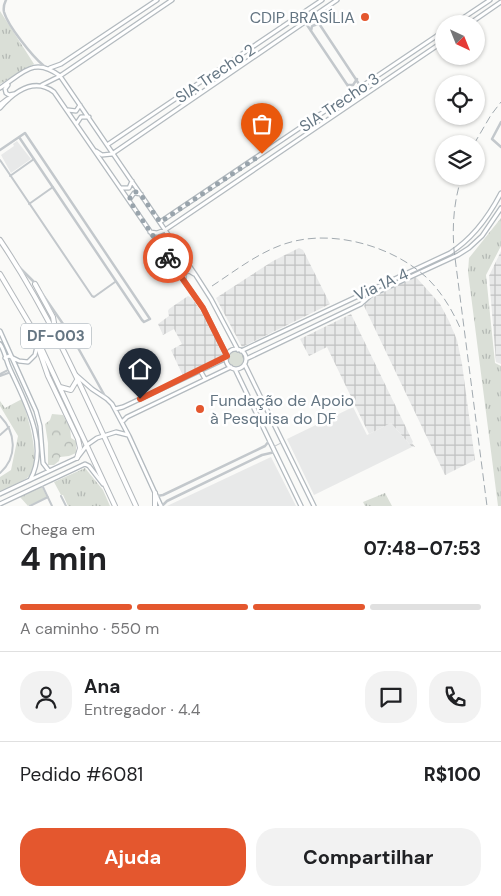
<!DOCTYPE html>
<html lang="pt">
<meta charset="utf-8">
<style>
:root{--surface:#fff;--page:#f2f2f2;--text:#202124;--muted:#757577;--line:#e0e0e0;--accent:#e4572e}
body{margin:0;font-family:"DM Sans",sans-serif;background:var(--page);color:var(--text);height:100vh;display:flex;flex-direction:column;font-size:19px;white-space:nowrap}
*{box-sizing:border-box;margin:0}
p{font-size:16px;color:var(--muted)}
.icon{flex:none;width:28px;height:28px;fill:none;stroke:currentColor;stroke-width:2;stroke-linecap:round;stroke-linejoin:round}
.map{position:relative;height:506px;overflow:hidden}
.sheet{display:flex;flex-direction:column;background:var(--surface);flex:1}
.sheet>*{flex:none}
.needle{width:32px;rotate:137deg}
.fabs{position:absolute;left:435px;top:15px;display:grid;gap:10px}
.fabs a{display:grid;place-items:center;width:50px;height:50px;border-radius:50%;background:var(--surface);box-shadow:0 1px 4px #0004;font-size:25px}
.pin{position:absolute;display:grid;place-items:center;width:42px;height:42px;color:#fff;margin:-51px -21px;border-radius:50% 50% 50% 0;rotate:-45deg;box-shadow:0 0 5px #0007}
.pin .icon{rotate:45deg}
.courier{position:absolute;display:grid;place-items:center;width:50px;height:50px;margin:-25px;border:4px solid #e4572e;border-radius:50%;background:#fff;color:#222;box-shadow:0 1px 6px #0007}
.head em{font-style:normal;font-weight:700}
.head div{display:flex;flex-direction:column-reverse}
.head{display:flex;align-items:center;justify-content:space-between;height:85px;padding:0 20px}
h1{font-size:32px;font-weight:700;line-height:38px}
.bar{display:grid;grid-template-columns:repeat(4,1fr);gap:8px 5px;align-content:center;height:60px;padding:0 20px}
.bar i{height:6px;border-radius:4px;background:var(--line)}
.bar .selected{background:var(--accent)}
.bar p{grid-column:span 4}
.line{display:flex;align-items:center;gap:12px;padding:0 20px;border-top:1px solid var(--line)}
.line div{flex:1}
.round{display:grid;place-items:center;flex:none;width:52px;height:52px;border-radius:20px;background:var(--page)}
.button{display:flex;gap:10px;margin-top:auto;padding:10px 20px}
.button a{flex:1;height:58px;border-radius:20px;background:var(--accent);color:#fff;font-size:20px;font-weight:700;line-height:58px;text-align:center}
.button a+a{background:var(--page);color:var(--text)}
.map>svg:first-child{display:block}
.built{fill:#e8e9e9}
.industrial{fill:url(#industrial-grid)}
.grass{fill:url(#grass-tufts)}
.forest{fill:url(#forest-crowns)}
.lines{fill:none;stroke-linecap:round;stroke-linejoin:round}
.secondary-casing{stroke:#b3babf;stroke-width:5.5}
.trunk-casing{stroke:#b4b9bd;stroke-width:6}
.pedestrian{stroke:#c3c8cc;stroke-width:1}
.minor{stroke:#c3c8cc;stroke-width:2}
.tertiary{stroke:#c3c8cc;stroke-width:2.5}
.secondary{stroke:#fff;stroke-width:3}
.trunk{stroke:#fff;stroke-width:4}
.rail{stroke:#a2aab0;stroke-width:1;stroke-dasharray:8 4;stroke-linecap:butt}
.done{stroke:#99a4ac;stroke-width:5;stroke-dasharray:0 9}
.route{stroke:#e4572e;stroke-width:6}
.poi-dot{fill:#e4572e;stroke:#fff;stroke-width:2}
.labels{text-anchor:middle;stroke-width:5;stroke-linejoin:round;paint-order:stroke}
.shield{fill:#fff;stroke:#939fa8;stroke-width:1}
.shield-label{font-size:15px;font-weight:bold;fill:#657683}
.poi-label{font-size:16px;fill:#657683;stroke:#fff;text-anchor:end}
.street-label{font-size:16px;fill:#657683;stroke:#fff}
</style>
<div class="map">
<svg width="501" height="506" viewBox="0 0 501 506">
<defs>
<pattern id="industrial-grid" width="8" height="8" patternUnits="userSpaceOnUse" patternTransform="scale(1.25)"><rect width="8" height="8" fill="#e8e9e9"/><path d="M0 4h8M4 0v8" fill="none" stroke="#c0c1c2"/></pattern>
<pattern id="grass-tufts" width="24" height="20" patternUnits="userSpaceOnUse" patternTransform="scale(1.25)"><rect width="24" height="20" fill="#dadfd7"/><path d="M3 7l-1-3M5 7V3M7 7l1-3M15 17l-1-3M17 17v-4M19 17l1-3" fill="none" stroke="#b4b9b4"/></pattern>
<pattern id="forest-crowns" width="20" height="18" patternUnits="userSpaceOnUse" patternTransform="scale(1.25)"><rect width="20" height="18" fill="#dadfd7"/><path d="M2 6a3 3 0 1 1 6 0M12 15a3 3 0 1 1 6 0" fill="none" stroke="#b4b9b4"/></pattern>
</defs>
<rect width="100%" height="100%" fill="#fafaf8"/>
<!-- built -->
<path class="built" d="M 17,141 L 31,159 L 11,173 L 1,155 L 14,146 L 13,144 Z
M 353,407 L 367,435 L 391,423 L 412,447 L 314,495 L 287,439 Z
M 271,457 L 296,506 L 167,506 Z"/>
<!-- industrial -->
<path class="industrial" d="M 299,248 L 303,250 L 330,304 L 242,347 L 216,298 L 273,261 Z
M 501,251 L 501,364 L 496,362 L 489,276 Z
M 416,277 L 440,304 L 449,321 L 457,340 L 462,364 L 475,460 L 445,475 L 364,306 L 368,299 Z
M 188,296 L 192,298 L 202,313 L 224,355 L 183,376 L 171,350 L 182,344 L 174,329 L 163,335 L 158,324 L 169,316 L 168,311 L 169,309 Z
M 351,314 L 413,442 L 412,443 L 415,447 L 412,447 L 391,423 L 369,434 L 327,347 L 309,356 L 300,339 Z"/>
<!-- grass -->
<path class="grass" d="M 0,11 L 34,64 L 0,84 Z
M 501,218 L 501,246 L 486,275 L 495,363 L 501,366 L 501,506 L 498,506 L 468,272 L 469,258 Z
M228 359a8 8 0 1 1 16 0a8 8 0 1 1-16 0Z
M 22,399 C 27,416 44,463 27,478 C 25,480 4,490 0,492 L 0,477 L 11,470 L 18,436 L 0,406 L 0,401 L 5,408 Z
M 85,468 L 103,490 L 110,506 L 68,506 L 63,495 L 61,495 L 54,482 Z
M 42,487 L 47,497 L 28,506 L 20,497 Z
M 385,493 L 392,506 L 365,506 L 363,502 Z"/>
<!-- forest -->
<path class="forest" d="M 52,414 L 63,415 L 70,427 L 71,438 L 76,441 L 76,453 L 69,456 L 60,457 L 59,461 L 54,465 L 48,465 L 48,443 L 45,424 L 50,420 Z"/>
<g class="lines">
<!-- secondary casing -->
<g class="secondary-casing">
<path id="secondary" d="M 454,24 L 490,0
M 469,24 L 501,2
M 50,68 L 61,64 L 157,0
M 8,85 L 5,89 L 6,93 L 9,95 L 14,94
M 42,85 L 60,76 L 172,0
M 0,88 C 23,73 34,56 60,76 L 195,274 L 211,299 L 238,350
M 0,108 C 14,92 34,77 54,92 L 203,308 L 227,356
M 68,110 L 76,111 L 80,105
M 77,123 L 81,117 L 89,117
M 107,145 L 322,0
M 96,151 L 102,155 L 112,154 L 337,0
M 121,188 L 129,188 L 132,181
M 129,200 L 134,193 L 141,194
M 160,222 L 444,31
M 150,232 L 157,233 L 165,230 L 444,41
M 174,266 L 178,267 L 182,266 L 185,259
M 184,280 L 184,273 L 189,271 L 194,274
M 0,331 L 36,411 L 40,426 L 43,463 L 49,471
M 0,344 C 5,351 6,361 10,369 C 24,400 50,445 30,480
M226 359a10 10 0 1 1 20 0a10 10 0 1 1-20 0Z
M 241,351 L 450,253 C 472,239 489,216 501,193
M 5,358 L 9,356 L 19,361 L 28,362 L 35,355 L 37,346
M 246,359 L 361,304 L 371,295 L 458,255 L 469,248 L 482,236 L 501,208
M 245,365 L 314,506
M 235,369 L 301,506
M 200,370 L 205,379
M 76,375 L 92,389 L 107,399 L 112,404 L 129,436 L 161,506
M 115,409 L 123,407 L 227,358
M 122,422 L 127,417 L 231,367
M 0,494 L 77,458 L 87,445 L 97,438 L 116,432 L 128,435
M 0,504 L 85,464 L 89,466 L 103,484"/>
</g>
<!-- trunk casing -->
<g class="trunk-casing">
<path id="trunk" d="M 0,105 L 8,99
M 0,240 C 56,323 94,416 136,506
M 0,274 L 32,328 L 115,506
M 35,284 L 53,317 L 56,334
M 37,344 L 48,376 L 78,439 L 80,448 L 77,458
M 60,387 L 71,390 L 77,380
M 155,506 L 155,493"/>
</g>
<!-- pedestrian -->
<path class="pedestrian" d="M 273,447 L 283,442"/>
<!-- minor -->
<path class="minor" d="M 0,160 L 92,296 L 94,297 L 115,282
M 10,176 L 34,159
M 29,204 L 53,187
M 0,374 L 10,369
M 0,376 L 11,372
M 0,416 C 16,432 18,457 0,473
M 0,435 L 9,427
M 42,485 L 52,506
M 61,496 L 66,506
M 30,506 L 48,497"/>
<!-- tertiary -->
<path class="tertiary" d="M 6,0 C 4,4 3,7 4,12 C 8,26 32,56 44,66
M 314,16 L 361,87
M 305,22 L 352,92
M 311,31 L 312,26 L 318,24
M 348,85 L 353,85 L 357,79
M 501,122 L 492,139 L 501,147
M 0,150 L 25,133 L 150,319 L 144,322 L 142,320 L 19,137
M 18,266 L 35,283
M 41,292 L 72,337 L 106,398
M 157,496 L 163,495 L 265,446 L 269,441
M 162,506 L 167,501 L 262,455 L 275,452"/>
<!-- secondary -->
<use href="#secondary" class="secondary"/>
<!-- trunk -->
<use href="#trunk" class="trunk"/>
<!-- rail -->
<path class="rail" d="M 474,144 L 491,115 L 501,102
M 462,176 C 454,200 452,225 454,250 L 487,506
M 212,286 C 238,269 264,248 295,241 C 338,231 393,247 426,277 C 441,291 453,311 461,330"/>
</g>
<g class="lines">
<!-- done -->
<path class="done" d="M 168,258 L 129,200 L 132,194 L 136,192 L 141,195 L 160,222 L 262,154"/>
<!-- route -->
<path class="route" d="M 140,399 L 227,356 L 203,308 L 168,258"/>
</g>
<!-- markers -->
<g class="poi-dot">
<circle cx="365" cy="17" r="5"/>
<circle cx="200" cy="409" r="5"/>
</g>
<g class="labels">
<!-- shield labels -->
<rect class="shield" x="21" y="323.5" width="70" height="25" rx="4"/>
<g class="shield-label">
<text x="56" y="341">DF-003</text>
</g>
<!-- poi labels -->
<g class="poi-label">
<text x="355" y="23">CDIP BRASÍLIA</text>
<text x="210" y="406" text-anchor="start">Fundação de Apoio<tspan x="210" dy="18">à Pesquisa do DF</tspan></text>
</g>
<!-- street labels -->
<g class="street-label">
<text transform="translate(215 73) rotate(-34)" y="6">SIA Trecho 2</text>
<text transform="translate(339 102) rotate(-34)" y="6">SIA Trecho 3</text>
<text transform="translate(381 284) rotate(-24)" y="6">Via 1A 4</text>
</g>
</g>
</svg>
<div class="fabs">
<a><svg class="needle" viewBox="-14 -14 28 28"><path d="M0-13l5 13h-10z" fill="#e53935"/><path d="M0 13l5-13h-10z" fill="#757577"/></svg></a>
<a><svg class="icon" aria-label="locate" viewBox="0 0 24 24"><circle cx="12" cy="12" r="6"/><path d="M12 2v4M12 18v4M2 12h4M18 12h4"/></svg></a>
<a><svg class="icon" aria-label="layers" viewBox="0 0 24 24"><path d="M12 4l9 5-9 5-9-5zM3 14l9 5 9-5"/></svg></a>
</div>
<div class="pin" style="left:262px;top:154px;background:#ea580c"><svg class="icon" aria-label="bag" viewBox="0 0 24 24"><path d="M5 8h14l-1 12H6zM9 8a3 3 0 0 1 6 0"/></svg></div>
<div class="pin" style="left:140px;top:399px;background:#1f2937"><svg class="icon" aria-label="home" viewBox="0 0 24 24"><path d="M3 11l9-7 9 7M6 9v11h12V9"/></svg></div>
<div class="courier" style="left:168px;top:258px"><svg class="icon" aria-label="bike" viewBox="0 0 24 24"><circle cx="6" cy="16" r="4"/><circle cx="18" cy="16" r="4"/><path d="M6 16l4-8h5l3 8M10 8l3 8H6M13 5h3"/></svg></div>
</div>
<section class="sheet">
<div class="head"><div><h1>4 min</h1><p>Chega em</p></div><em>07:48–07:53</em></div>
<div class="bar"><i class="selected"></i><i class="selected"></i><i class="selected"></i><i></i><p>A caminho · 550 m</p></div>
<div class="line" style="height:90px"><a class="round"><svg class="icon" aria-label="person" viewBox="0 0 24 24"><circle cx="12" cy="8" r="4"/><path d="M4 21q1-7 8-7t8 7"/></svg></a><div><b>Ana</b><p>Entregador · 4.4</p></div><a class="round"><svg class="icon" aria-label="chat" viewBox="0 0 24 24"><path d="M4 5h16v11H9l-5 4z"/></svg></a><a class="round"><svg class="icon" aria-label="phone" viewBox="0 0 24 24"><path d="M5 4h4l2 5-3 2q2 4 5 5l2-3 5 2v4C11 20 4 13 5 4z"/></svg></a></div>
<div class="line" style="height:65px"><div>Pedido #6081</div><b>R$100</b></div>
<div class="button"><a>Ajuda</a><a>Compartilhar</a></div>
</section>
